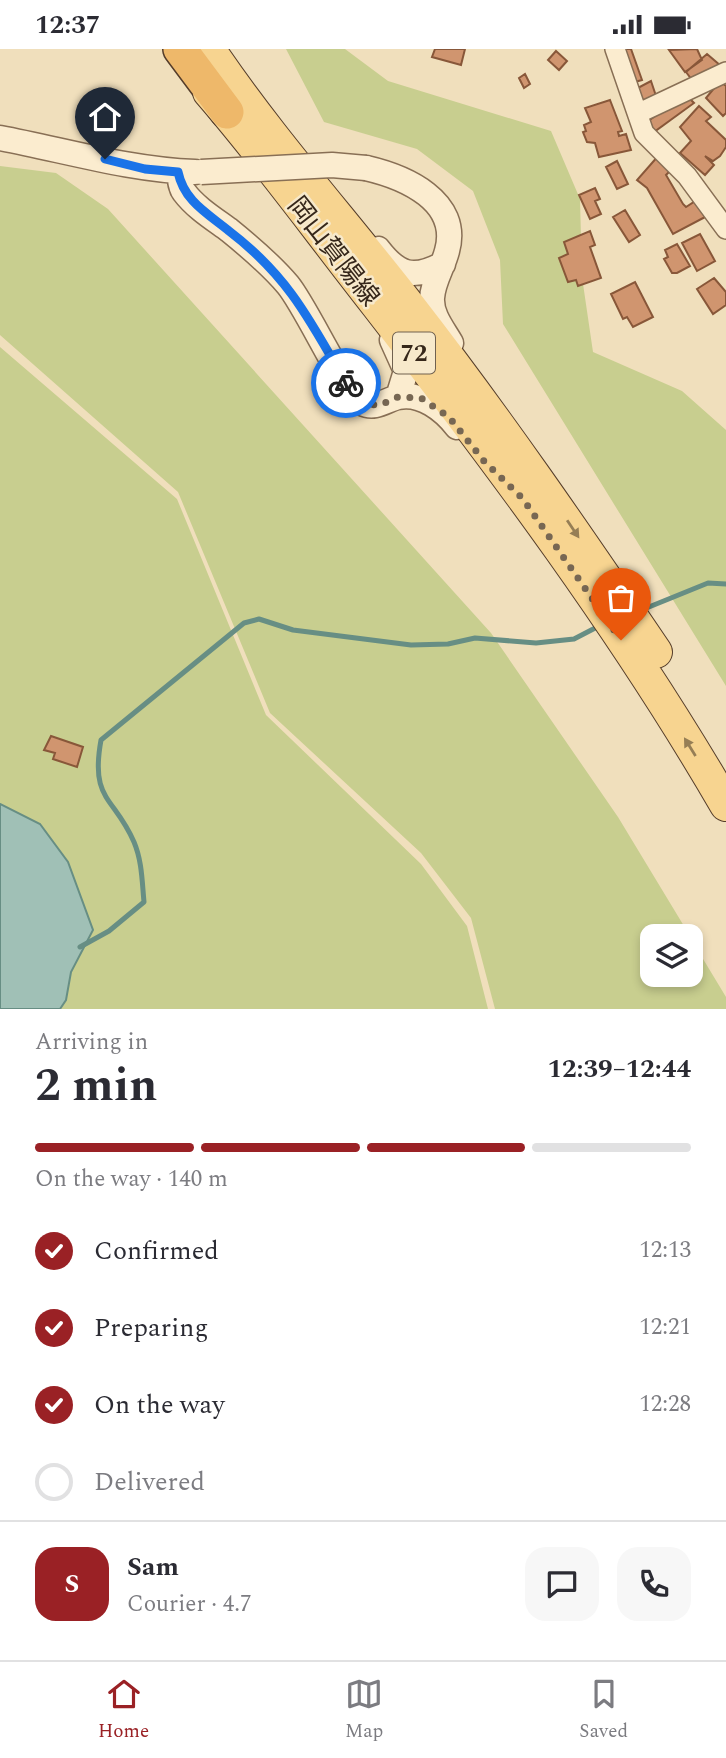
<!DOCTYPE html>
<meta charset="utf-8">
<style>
:root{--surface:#fff;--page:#f7f7f7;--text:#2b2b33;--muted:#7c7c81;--line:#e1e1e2;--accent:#9a2125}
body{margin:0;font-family:Spectral,"Noto Sans JP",serif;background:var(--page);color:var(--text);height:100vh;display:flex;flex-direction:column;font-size:26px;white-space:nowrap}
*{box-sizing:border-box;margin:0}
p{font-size:23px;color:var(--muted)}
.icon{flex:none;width:38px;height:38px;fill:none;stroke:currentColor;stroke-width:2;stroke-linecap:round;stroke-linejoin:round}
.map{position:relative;height:960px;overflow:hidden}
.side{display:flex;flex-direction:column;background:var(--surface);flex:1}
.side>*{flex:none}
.controls{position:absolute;left:640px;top:875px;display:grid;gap:14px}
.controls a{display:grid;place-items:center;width:63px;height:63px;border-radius:14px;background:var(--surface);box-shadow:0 4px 10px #0003;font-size:35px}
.pin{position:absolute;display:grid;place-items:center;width:60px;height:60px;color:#fff;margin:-72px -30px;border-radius:50% 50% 50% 0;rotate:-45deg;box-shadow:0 0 7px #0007}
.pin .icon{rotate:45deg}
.courier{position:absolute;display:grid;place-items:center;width:70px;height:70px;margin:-35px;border:5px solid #1a73e8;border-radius:50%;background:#fff;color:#222;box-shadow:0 2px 9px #0007}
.overview em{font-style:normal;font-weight:700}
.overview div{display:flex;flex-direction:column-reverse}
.overview{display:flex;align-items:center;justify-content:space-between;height:119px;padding:0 35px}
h1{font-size:46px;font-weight:700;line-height:52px}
.bar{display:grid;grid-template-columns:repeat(4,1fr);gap:10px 7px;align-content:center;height:84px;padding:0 35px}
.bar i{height:9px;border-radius:5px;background:var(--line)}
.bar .current{background:var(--accent)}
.bar p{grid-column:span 4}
.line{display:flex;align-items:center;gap:18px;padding:0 35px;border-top:2px solid var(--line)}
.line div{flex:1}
.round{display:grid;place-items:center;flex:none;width:74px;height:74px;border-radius:21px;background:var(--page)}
ol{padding:0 35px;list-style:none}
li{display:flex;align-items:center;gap:21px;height:77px}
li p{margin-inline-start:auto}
li .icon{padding:7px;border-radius:50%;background:var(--accent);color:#fff;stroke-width:4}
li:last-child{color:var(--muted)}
li i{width:38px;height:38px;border:4px solid var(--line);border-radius:50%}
.status{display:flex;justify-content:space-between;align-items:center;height:49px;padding:0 35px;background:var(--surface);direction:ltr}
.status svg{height:19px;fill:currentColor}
.menu{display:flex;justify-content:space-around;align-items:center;height:98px;border-top:2px solid var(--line);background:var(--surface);font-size:19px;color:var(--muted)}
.menu a{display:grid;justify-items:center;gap:4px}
.menu .current{color:var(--accent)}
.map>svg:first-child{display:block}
.green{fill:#c8ce8f}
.water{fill:#a0c0b6;stroke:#678e84;stroke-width:2}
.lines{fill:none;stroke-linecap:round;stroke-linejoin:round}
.stream{stroke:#678e84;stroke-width:5}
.building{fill:#d0956f;stroke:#885739;stroke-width:2}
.minor-casing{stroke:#886f55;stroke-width:22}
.tertiary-casing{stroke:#886f55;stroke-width:27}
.primary-casing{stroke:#553d2a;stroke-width:34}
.trunk-casing{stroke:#553d2a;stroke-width:36}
.minor{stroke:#fbeccf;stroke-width:19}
.tertiary{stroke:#fbeccf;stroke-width:24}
.primary{stroke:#f7d490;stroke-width:32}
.trunk{stroke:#eeb86a;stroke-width:33}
.tertiary-bridge-casing{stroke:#886f55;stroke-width:27;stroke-linecap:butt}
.tertiary-bridge{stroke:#fbeccf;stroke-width:24}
.oneway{fill:#967e55}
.done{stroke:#776753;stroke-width:7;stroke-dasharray:0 12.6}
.route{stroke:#1a73e8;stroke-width:9}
.labels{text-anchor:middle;stroke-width:5;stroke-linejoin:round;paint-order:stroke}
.shield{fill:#f7e9cb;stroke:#70614f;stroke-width:2}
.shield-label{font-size:24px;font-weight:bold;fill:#36271a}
.street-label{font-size:26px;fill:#36271a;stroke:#f7e9cb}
</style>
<div class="status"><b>12:37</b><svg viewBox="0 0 49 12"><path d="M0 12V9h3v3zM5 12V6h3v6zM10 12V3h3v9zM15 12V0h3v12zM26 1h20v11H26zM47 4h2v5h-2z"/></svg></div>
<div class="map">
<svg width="726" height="960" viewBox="0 0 726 960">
<rect width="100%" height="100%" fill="#f0dfbc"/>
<!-- green -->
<path class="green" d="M 286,0 L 345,0 L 388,32 L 551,82 L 580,150 L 582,228 L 593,303 L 682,342 L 726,381 L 726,637 L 503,275 L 500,211 L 473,142 L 417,100 L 324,73 Z
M 0,117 L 56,124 L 108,160 L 491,584 L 618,768 L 690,887 L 653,887 L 653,926 L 691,926 L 691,890 L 726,948 L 726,960 L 495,960 L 471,869 L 421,804 L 270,664 L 178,443 L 0,286 Z
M 0,298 L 177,450 L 266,666 L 421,815 L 467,877 L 488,960 L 0,960 Z"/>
<!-- water -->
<path class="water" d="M 0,755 L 40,775 L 68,813 L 93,881 L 71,923 L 66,951 L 60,960 L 0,960 Z"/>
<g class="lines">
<!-- stream -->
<path class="stream" d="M 639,562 L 708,534 L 726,535
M 80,898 L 109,882 L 144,853 C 142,832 142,812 134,793 C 114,747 90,752 101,691 L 244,574 L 259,570 L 293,581 L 411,596 L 448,595 L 475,589 L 536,594 L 574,590 L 601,576"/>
</g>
<!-- building -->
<path class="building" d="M 435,0 L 465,0 L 461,16 L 432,8 Z
M 620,0 L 631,0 L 642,31 L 631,34 Z
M 697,0 L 702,11 L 685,23 L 669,1 Z
M 556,2 L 567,12 L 559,21 L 548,11 Z
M 707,5 L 721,17 L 715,22 L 712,19 L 692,31 L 686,23 Z
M 525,25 L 530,35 L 524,39 L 519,29 Z
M 651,32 L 656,47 L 640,55 L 634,41 Z
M 720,32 L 726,37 L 726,64 L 723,67 L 706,49 Z
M 685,45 L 694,54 L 654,83 L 647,73 Z
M 610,51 L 622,82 L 618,83 L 619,87 L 626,85 L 631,101 L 599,108 L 595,94 L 587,93 L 583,83 L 586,82 L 584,76 L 591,73 L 585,59 Z
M 699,57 L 711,68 L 706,72 L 726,91 L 726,98 L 720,107 L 713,112 L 705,107 L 714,116 L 705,126 L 680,104 L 691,92 L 680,78 Z
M 659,106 L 673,119 L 666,126 L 683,155 L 686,158 L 697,151 L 707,167 L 673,185 L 647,139 L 637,131 Z
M 617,112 L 628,135 L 617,140 L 606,118 Z
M 595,139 L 600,150 L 595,152 L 601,165 L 590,170 L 579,146 Z
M 625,161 L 640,186 L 629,193 L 613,168 Z
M 590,182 L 595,196 L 590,198 L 601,229 L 578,237 L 576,231 L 568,233 L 559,209 L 568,205 L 564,193 Z
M 700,185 L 715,212 L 697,222 L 682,194 Z
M 677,195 L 690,217 L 677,224 L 672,224 L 664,210 L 668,208 L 665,201 Z
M 714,229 L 726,243 L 726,256 L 713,265 L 697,240 Z
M 635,233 L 653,268 L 633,278 L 627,268 L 623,270 L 611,245 Z
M 51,687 L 83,698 L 77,718 L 53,710 L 55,704 L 44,701 Z"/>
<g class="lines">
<!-- minor casing -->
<g class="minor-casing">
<path id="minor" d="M 615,0 L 644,84 L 687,127 L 726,180
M 639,64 L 726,23"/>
</g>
<!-- tertiary casing -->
<g class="tertiary-casing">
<path id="tertiary" d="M 0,89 C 64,101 130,121 195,123
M 366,119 C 405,128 461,152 447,202 C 443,218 433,232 432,249 C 431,266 443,280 451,294
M 179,123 C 180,130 180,138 184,143 C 196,159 214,170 229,181 C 250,198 271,216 288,236 C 307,259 345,344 362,354 C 375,361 386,351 398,348 C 421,343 444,361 457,378
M 378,200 C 398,226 413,231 443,215
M 392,291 L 406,322 L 398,348"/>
</g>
<!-- primary casing -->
<g class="primary-casing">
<path id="primary" d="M 209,0 C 269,89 341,169 407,254 C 495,367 576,485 656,603
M 209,43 C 268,111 321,185 377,256 C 501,416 624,580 726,756"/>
</g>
<!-- trunk casing -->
<g class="trunk-casing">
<path id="trunk" d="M 180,0 L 227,63"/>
</g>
<!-- minor -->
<use href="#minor" class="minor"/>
<!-- tertiary -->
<use href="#tertiary" class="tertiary"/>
<!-- primary -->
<use href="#primary" class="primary"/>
<!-- trunk -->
<use href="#trunk" class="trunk"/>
<!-- tertiary-bridge casing -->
<g class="tertiary-bridge-casing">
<path id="tertiary-bridge" d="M 201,123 L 332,116 L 366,119"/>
</g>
<!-- tertiary-bridge -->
<use href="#tertiary-bridge" class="tertiary-bridge"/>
</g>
<!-- one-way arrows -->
<defs><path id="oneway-solid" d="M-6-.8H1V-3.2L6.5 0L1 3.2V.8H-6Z" transform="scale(1.75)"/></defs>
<g class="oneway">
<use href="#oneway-solid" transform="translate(573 480) rotate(56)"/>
<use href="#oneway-solid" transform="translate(690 698) rotate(-122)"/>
</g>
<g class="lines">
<!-- done -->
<path class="done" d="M 346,334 L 363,355 L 380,356 L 398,348 L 421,349 L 449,368 L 484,412 L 523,450 L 621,591"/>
<!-- route -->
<path class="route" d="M 105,110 L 145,120 L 178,123 C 184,152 207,164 229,182 C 288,227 310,271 346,334"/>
</g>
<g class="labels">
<!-- shield labels -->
<rect class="shield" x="393" y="283.5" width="42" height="41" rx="5"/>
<g class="shield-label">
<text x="414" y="312">72</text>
</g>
<!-- street labels -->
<g class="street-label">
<text transform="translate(334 202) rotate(52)" y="9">岡山賀陽線</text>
</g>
</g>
</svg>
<div class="controls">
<a><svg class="icon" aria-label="layers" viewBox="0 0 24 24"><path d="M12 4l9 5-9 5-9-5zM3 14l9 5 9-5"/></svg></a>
</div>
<div class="pin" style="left:621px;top:591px;background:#ea580c"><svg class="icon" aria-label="bag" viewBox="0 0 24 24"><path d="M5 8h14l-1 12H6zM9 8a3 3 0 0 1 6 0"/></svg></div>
<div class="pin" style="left:105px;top:110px;background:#1f2937"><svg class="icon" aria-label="home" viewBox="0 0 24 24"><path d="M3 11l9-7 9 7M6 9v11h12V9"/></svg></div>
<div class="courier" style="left:346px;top:334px"><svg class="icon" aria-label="bike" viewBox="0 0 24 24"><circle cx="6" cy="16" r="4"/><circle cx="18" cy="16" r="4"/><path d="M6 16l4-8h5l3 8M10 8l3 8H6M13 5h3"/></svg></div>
</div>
<section class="side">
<div class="overview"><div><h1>2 min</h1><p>Arriving in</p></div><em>12:39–12:44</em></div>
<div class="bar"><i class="current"></i><i class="current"></i><i class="current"></i><i></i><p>On the way · 140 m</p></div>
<ol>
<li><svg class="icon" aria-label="check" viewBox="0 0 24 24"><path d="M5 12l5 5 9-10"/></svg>Confirmed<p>12:13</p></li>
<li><svg class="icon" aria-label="check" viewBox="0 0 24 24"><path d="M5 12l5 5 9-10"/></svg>Preparing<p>12:21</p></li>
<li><svg class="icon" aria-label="check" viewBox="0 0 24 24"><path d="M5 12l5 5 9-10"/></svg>On the way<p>12:28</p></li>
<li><i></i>Delivered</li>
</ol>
<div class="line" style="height:126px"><b class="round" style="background:var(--accent);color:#fff">S</b><div><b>Sam</b><p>Courier · 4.7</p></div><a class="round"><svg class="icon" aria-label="chat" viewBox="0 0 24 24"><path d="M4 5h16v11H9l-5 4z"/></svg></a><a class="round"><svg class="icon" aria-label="phone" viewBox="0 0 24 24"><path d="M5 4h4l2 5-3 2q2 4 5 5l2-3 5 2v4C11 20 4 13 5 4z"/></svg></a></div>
</section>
<nav class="menu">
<a class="current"><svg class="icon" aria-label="home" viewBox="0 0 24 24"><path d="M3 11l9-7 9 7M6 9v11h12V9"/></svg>Home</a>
<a><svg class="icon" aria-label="map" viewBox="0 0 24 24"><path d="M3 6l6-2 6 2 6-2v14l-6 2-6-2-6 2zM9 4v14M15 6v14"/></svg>Map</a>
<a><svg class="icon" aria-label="saved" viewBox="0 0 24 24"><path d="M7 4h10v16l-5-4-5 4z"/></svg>Saved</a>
</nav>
